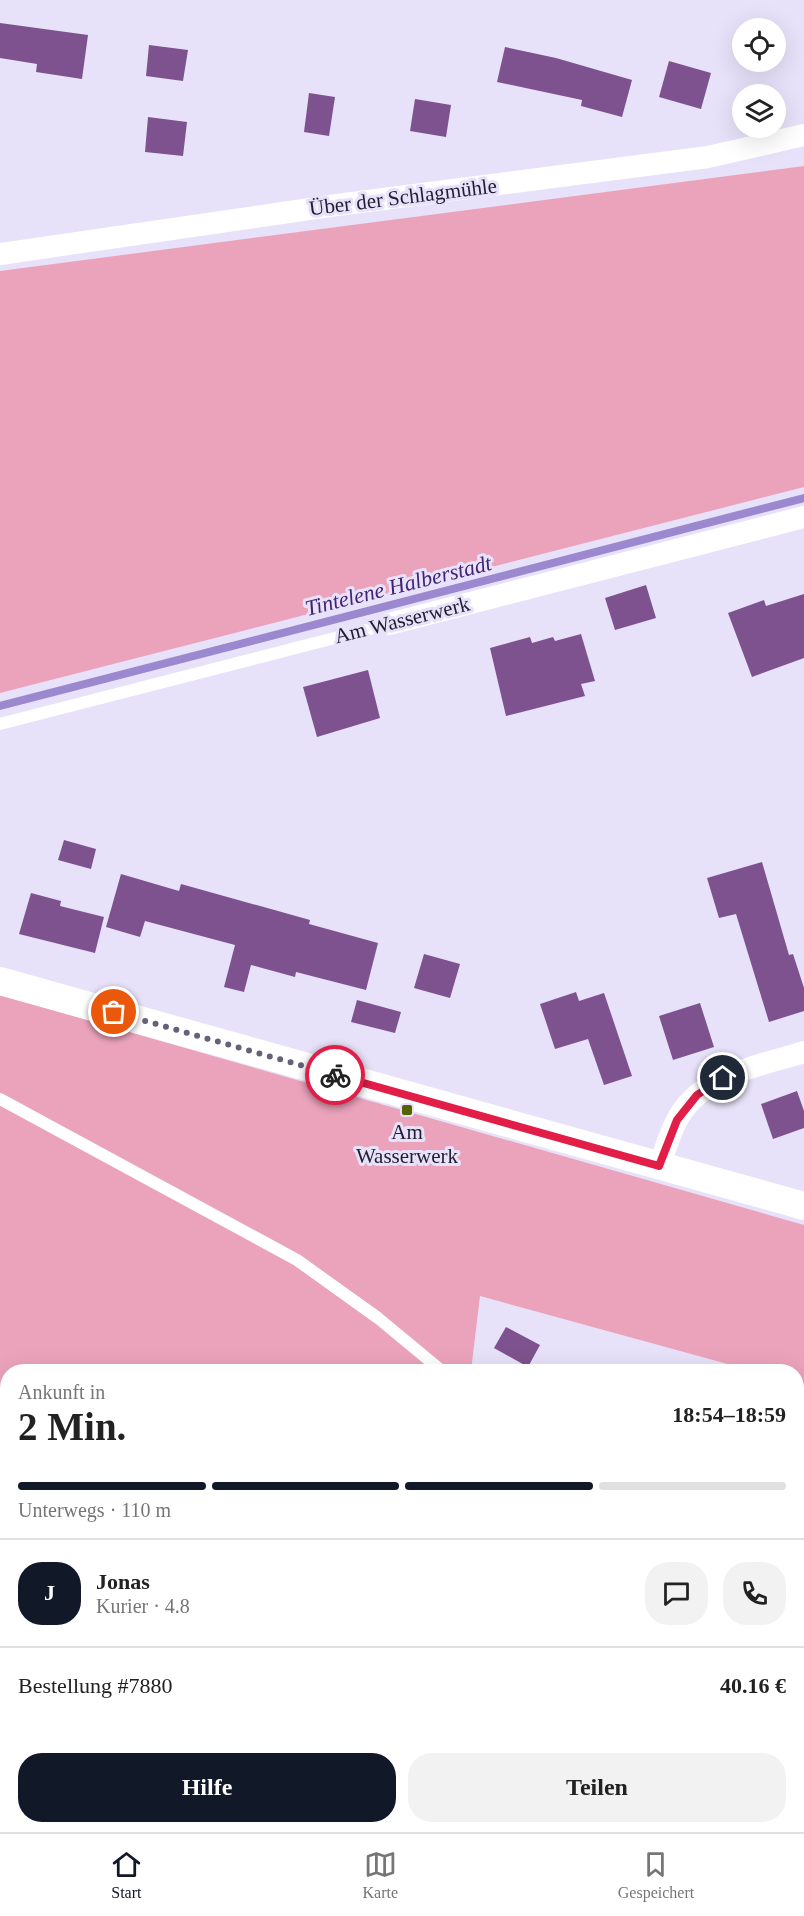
<!DOCTYPE html>
<html lang="de">
<meta charset="utf-8">
<style>
:root{--surface:#fff;--page:#f2f2f2;--text:#222;--muted:#767676;--line:#e0e0e0;--accent:#111827}
body{margin:0;font-family:"Times New Roman",serif;background:var(--page);color:var(--text);height:100vh;display:flex;flex-direction:column;font-size:22px;white-space:nowrap}
*{box-sizing:border-box;margin:0}
p{font-size:20px;color:var(--muted)}
.icon{flex:none;width:33px;height:33px;fill:none;stroke:currentColor;stroke-width:2;stroke-linecap:round;stroke-linejoin:round}
.map{position:relative;flex:1;overflow:hidden}
.sheet{position:absolute;left:0px;top:1364px;width:804px;height:470px;display:flex;flex-direction:column;background:var(--surface);border-radius:24px 24px 0 0;box-shadow:0 6px 24px #0002}
.sheet>*{flex:none}
.controls{position:absolute;left:732px;top:18px;display:grid;gap:12px}
.controls a{display:grid;place-items:center;width:54px;height:54px;border-radius:50%;background:var(--surface);box-shadow:0 6px 24px #0002;font-size:30px}
.pin{position:absolute;display:grid;place-items:center;width:51px;height:51px;color:#fff;margin:-26px;border:3px solid #fff;border-radius:50%;box-shadow:0 2px 6px #0007}
.courier{position:absolute;display:grid;place-items:center;width:60px;height:60px;margin:-30px;border:4px solid #e11d48;border-radius:50%;background:#fff;color:#222;box-shadow:0 2px 8px #0007}
.head em{font-style:normal;font-weight:600}
.head div{display:flex;flex-direction:column-reverse}
.head{display:flex;align-items:center;justify-content:space-between;height:102px;padding:0 18px}
h1{font-size:39px;font-weight:600;line-height:45px}
.bar{display:grid;grid-template-columns:repeat(4,1fr);gap:9px 6px;align-content:center;height:72px;padding:0 18px}
.bar i{height:8px;border-radius:4px;background:var(--line)}
.bar .selected{background:var(--accent)}
.bar p{grid-column:span 4}
.line{display:flex;align-items:center;gap:15px;padding:0 18px;border-top:2px solid var(--line)}
.line div{flex:1}
.round{display:grid;place-items:center;flex:none;width:63px;height:63px;border-radius:24px;background:var(--page)}
.action{display:flex;gap:12px;margin-top:auto;padding:12px 18px}
.action a{flex:1;height:69px;border-radius:24px;background:var(--accent);color:#fff;font-size:24px;font-weight:600;line-height:69px;text-align:center}
.action a+a{background:var(--page);color:var(--text)}
.dock{display:flex;justify-content:space-around;align-items:center;height:84px;border-top:2px solid var(--line);background:var(--surface);font-size:16px;color:var(--muted)}
.dock a{display:grid;justify-items:center;gap:3px}
.dock .selected{color:var(--accent)}
.map>svg:first-child{display:block}
.green{fill:#eba3bc}
.lines{fill:none;stroke-linecap:round;stroke-linejoin:round}
.stream{stroke:#9c88ce;stroke-width:8}
.river{stroke:#9c88ce;stroke-width:50}
.building{fill:#7e528e}
.path{stroke:#aca6bd;stroke-width:4;stroke-dasharray:1.5 4.5;stroke-linecap:butt}
.service{stroke:#fff;stroke-width:12}
.minor{stroke:#fff;stroke-width:22}
.tertiary{stroke:#fff;stroke-width:28}
.done{stroke:#676177;stroke-width:6;stroke-dasharray:0 10.8}
.route{stroke:#e11d48;stroke-width:8}
.poi-dot{fill:#566100;stroke:#e7e2f9;stroke-width:2}
.labels{text-anchor:middle;stroke-width:6;stroke-linejoin:round;paint-order:stroke}
.street-label{font-size:21px;fill:#221c31;stroke:#e7e2f9}
.poi-label{font-size:21px;fill:#221c31;stroke:#e7e2f9}
.water-label{font-size:22px;font-style:italic;fill:#422274;stroke:#e7e2f9}
</style>
<div class="map">
<svg width="804" height="1832" viewBox="0 0 804 1832">
<rect width="100%" height="100%" fill="#e7e2f9"/>
<!-- green -->
<path class="green" d="M 804,166 L 804,487 L 0,693 L 0,271 Z
M 0,995 L 804,1225 L 804,1385 L 797,1383 L 796,1371 L 753,1371 L 480,1296 L 471,1371 L 8,1371 L 7,1491 L 0,1488 Z
M 0,1590 L 7,1595 L 7,1706 L 0,1704 Z
M 417,1826 L 524,1826 L 523,1832 L 425,1832 Z"/>
<g class="lines">
<!-- stream -->
<path class="stream" d="M 0,706 L 804,498"/>
<!-- river -->
<path class="river" d="M 0,1530 L 8,1535
M 371,1826 L 378,1832"/>
</g>
<!-- building -->
<path class="building" d="M 0,23 L 88,35 L 82,79 L 36,72 L 37,64 L 0,58 Z
M 149,45 L 188,50 L 183,81 L 146,76 Z
M 505,47 L 556,58 L 632,80 L 622,117 L 581,106 L 582,100 L 497,82 Z
M 669,61 L 711,73 L 701,109 L 659,97 Z
M 309,93 L 335,97 L 329,136 L 304,132 Z
M 415,99 L 451,105 L 446,137 L 410,131 Z
M 148,117 L 187,122 L 183,156 L 145,152 Z
M 646,585 L 656,618 L 615,630 L 605,598 Z
M 804,594 L 804,658 L 752,677 L 728,613 L 764,600 L 766,606 Z
M 581,634 L 595,681 L 581,684 L 585,696 L 506,716 L 490,648 L 530,637 L 532,643 L 553,637 L 555,641 Z
M 368,670 L 380,718 L 317,737 L 303,687 Z
M 64,840 L 96,849 L 91,869 L 58,860 Z
M 762,862 L 789,955 L 793,954 L 804,988 L 804,1011 L 769,1022 L 736,914 L 719,918 L 707,878 Z
M 121,874 L 179,891 L 181,884 L 310,920 L 309,924 L 378,943 L 366,990 L 296,972 L 295,977 L 251,965 L 244,992 L 224,987 L 235,945 L 145,921 L 140,937 L 106,927 Z
M 31,893 L 61,901 L 60,906 L 104,917 L 95,953 L 19,934 Z
M 424,954 L 460,964 L 450,998 L 414,988 Z
M 576,992 L 579,1001 L 604,993 L 632,1076 L 604,1085 L 588,1039 L 555,1049 L 540,1004 Z
M 357,1000 L 401,1012 L 395,1033 L 351,1022 Z
M 700,1003 L 714,1047 L 673,1060 L 659,1016 Z
M 797,1091 L 804,1111 L 804,1128 L 773,1139 L 761,1104 Z
M 506,1327 L 540,1345 L 528,1367 L 494,1348 Z"/>
<g class="lines">
<!-- path -->
<path class="path" d="M 0,1503 L 8,1508
M 0,1533 L 8,1523
M 0,1569 L 8,1575
M 329,1826 L 336,1832"/>
<!-- service -->
<path class="service" d="M 0,724 L 389,624
M 0,1099 L 297,1260 L 378,1318 L 442,1371
M 796,1505 L 804,1503"/>
<!-- minor -->
<path class="minor" d="M 0,254 L 337,205 L 708,157 L 804,135
M 389,624 L 804,517
M 659,1166 C 665,1151 669,1136 676,1122 C 699,1075 759,1066 804,1052"/>
<!-- tertiary -->
<path class="tertiary" d="M 0,981 L 804,1206"/>
</g>
<g class="lines">
<!-- done -->
<path class="done" d="M 114,1012 L 335,1075"/>
<!-- route -->
<path class="route" d="M 335,1075 L 659,1166 L 677,1120 L 697,1095 L 723,1078"/>
</g>
<!-- markers -->
<rect class="poi-dot" x="401" y="1104" width="12" height="12" rx="3"/>
<g class="labels">
<!-- street labels -->
<g class="street-label">
<text transform="translate(403 197) rotate(-7)" y="7">Über der Schlagmühle</text>
<text transform="translate(402 620) rotate(-14)" y="7">Am Wasserwerk</text>
</g>
<!-- poi labels -->
<g class="poi-label">
<text x="407" y="1139">Am<tspan x="407" dy="24">Wasserwerk</tspan></text>
</g>
<!-- water labels -->
<g class="water-label">
<text transform="translate(398 585) rotate(-14)" y="8">Tintelene Halberstadt</text>
</g>
</g>
</svg>
<div class="controls">
<a><svg class="icon" aria-label="locate" viewBox="0 0 24 24"><circle cx="12" cy="12" r="6"/><path d="M12 2v4M12 18v4M2 12h4M18 12h4"/></svg></a>
<a><svg class="icon" aria-label="layers" viewBox="0 0 24 24"><path d="M12 4l9 5-9 5-9-5zM3 14l9 5 9-5"/></svg></a>
</div>
<div class="pin" style="left:114px;top:1012px;background:#ea580c"><svg class="icon" aria-label="bag" viewBox="0 0 24 24"><path d="M5 8h14l-1 12H6zM9 8a3 3 0 0 1 6 0"/></svg></div>
<div class="pin" style="left:723px;top:1078px;background:#1f2937"><svg class="icon" aria-label="home" viewBox="0 0 24 24"><path d="M3 11l9-7 9 7M6 9v11h12V9"/></svg></div>
<div class="courier" style="left:335px;top:1075px"><svg class="icon" aria-label="bike" viewBox="0 0 24 24"><circle cx="6" cy="16" r="4"/><circle cx="18" cy="16" r="4"/><path d="M6 16l4-8h5l3 8M10 8l3 8H6M13 5h3"/></svg></div>
<section class="sheet">
<div class="head"><div><h1>2 Min.</h1><p>Ankunft in</p></div><em>18:54–18:59</em></div>
<div class="bar"><i class="selected"></i><i class="selected"></i><i class="selected"></i><i></i><p>Unterwegs · 110 m</p></div>
<div class="line" style="height:108px"><b class="round" style="background:var(--accent);color:#fff">J</b><div><b>Jonas</b><p>Kurier · 4.8</p></div><a class="round"><svg class="icon" aria-label="chat" viewBox="0 0 24 24"><path d="M4 5h16v11H9l-5 4z"/></svg></a><a class="round"><svg class="icon" aria-label="phone" viewBox="0 0 24 24"><path d="M5 4h4l2 5-3 2q2 4 5 5l2-3 5 2v4C11 20 4 13 5 4z"/></svg></a></div>
<div class="line" style="height:78px"><div>Bestellung #7880</div><b>40.16 €</b></div>
<div class="action"><a>Hilfe</a><a>Teilen</a></div>
</section>
</div>
<nav class="dock">
<a class="selected"><svg class="icon" aria-label="home" viewBox="0 0 24 24"><path d="M3 11l9-7 9 7M6 9v11h12V9"/></svg>Start</a>
<a><svg class="icon" aria-label="map" viewBox="0 0 24 24"><path d="M3 6l6-2 6 2 6-2v14l-6 2-6-2-6 2zM9 4v14M15 6v14"/></svg>Karte</a>
<a><svg class="icon" aria-label="saved" viewBox="0 0 24 24"><path d="M7 4h10v16l-5-4-5 4z"/></svg>Gespeichert</a>
</nav>
